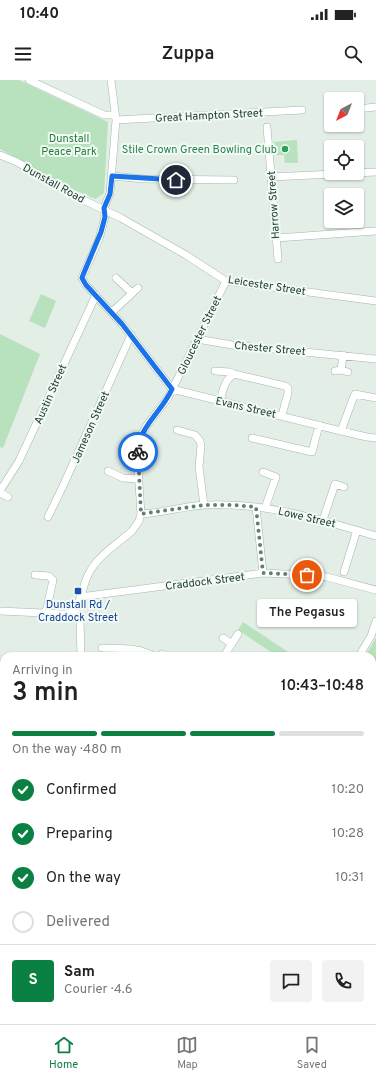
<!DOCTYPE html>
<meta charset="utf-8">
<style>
:root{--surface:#fff;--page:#f2f2f2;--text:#222;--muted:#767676;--line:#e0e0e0;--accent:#0b8043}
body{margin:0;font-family:Overpass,sans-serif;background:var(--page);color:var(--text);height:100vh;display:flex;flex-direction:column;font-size:15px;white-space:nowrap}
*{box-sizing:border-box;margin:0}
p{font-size:13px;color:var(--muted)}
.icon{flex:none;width:22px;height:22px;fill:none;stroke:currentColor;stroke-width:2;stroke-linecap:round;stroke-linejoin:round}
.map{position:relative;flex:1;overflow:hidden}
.details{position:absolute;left:0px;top:572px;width:376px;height:372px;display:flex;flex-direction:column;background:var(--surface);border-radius:12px 12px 0 0;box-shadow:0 1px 3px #0004}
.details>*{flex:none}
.needle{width:26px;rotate:222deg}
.fabs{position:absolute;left:324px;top:12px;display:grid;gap:8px}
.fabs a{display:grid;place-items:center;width:40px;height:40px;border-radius:4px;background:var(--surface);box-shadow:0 1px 3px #0004;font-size:20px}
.pin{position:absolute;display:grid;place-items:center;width:34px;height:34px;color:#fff;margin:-17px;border:2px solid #fff;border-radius:50%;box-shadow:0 1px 4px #0007}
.courier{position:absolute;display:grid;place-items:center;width:40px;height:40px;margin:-20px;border:3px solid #1a73e8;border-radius:50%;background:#fff;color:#222;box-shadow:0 1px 5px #0007}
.bubble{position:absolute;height:28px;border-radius:4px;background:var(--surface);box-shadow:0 1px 3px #0004;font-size:13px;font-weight:600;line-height:28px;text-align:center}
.summary em{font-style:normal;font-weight:600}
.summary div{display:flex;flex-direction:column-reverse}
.summary{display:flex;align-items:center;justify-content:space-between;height:68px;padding:0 12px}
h1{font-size:26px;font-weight:600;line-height:30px}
.bar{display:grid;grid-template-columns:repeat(4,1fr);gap:6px 4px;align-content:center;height:48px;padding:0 12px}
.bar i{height:5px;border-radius:3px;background:var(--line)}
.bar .selected{background:var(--accent)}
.bar p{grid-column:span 4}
.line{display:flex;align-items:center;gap:10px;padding:0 12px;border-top:1px solid var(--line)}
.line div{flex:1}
.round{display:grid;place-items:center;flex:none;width:42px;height:42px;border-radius:4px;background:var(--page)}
ol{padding:0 12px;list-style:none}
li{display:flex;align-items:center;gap:12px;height:44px}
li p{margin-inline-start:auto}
li .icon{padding:4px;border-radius:50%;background:var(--accent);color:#fff;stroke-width:4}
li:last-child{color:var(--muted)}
li i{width:22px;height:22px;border:2px solid var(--line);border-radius:50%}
.status{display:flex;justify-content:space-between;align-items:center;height:28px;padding:0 20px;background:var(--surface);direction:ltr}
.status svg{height:11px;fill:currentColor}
header{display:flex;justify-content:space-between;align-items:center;height:52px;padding:0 12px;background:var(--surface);font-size:18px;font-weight:600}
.menu{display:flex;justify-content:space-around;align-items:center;height:56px;border-top:1px solid var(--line);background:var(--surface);font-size:11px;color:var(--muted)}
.menu a{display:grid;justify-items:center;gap:2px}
.menu .selected{color:var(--accent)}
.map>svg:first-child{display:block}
.green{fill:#b8e1bd}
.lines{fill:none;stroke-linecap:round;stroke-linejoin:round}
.minor-casing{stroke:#a4b7ad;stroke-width:8}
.minor{stroke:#fff;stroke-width:7}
.done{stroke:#637e72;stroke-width:4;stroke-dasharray:0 7.2}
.route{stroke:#1a73e8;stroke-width:5}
.leisure-dot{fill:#2e9e5b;stroke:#f3faf5;stroke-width:1.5}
.transit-dot{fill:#1a4fb4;stroke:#f3faf5;stroke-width:1.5}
.labels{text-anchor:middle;stroke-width:4;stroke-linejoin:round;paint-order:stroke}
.street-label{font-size:11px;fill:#1f4133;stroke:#f3faf5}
.park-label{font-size:11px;fill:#257d39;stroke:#f3faf5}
.leisure-label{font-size:11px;fill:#27864d;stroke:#f3faf5;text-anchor:end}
.transit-label{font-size:11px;fill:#164399;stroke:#f3faf5}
</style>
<div class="status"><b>10:40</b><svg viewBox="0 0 49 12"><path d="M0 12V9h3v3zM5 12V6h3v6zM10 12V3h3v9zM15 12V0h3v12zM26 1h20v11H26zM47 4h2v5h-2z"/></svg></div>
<header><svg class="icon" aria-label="menu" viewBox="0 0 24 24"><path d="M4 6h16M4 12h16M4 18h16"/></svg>Zuppa<svg class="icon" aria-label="search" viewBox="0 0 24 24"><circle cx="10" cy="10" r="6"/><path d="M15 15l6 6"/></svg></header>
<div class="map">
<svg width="376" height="944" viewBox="0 0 376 944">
<rect width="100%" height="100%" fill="#e2eee6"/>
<!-- green -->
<path class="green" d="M 0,0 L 19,0 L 108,42 L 104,113 L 95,119 L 70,108 L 0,69 Z
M 297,60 L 298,83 L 285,83 L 284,75 L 274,75 L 273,62 Z
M 41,214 L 56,221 L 45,248 L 29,241 Z
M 0,254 L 40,274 L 3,368 L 0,367 Z
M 243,542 L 294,576 L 277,576 L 238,550 Z
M 376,558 L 376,600 L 372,610 L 372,576 L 365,576 Z
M 0,613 L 4,613 L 4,649 L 0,647 Z
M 0,674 L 4,676 L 4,753 L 0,753 Z
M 372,712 L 376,713 L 376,740 L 372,737 Z
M 0,883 L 4,885 L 4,940 L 131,940 L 137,944 L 0,944 Z"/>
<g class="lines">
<!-- minor casing -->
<g class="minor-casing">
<path id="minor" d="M 29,0 L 104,35 L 115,35
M 111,0 L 116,40 L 110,113 L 104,128 L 105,137 L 99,159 L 83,195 L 82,198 L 86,205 L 122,244 L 172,309
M 357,29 L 376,27
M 116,40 L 302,30
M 267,47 L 278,179
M 0,75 L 17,82 L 73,115 L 121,138 L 186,175 L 226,201 L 376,221
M 112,96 L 144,99 L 234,100
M 271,97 L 376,92
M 276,158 L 376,151
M 116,198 L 132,213
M 112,232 L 138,208
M 197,259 L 232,265 L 376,279
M 341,290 L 343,275
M 215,291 L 230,292 L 234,294 C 224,300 223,311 220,321
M 335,291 L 341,290 L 348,292
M 234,294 L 285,306 L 288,308 L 288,313 L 282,335
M 172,309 L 341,351 L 367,357 L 376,358
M 177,350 L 195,355 L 200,361 L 201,366 L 199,387 L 204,425
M 341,351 L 354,316 L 355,314 L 376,318
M 252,358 L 312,372 L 319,345
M 108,391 L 123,398 L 139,399
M 263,392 L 276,397 L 265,428
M 0,411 L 19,381 L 96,215
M 0,413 L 8,417
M 256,427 L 263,493
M 141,434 C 163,433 184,426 205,425 C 267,422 318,439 376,456
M 48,437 L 63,406 L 131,255
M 323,440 L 335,404 L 344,407
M 344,492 L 357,450
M 35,495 L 49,496 L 53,500 L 47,528 L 44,533
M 80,517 L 263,493 L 307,495 L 327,497 L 376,510
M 75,529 L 80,539 L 81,576
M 0,531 L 65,534 C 82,529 81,509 88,495 C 97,476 116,465 132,451 L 139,441 L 141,434 L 137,373 L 141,356 L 147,345 L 168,318 L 226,201
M 223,558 L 232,564
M 102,568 C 118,569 140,567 153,576
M 161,576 L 162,574
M 224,576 L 238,554
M 359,576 L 371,556 L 376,541
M 0,586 L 4,586
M 372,661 L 376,657
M 0,800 L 4,793
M 372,856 L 376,851
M 0,857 L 4,860
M 372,934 L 376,937
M 223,940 L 229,944
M 312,940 L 318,944
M 215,944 L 218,940
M 345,944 L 347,940"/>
</g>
<!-- minor -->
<use href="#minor" class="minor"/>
</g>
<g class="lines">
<!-- done -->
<path class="done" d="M 138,372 L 141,434 L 204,425 L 233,425 L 256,427 L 263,493 L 307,495"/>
<!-- route -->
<path class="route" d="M 138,372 C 139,346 162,332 172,309 L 122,244 L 86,205 L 82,198 L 83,195 L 101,152 L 105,137 L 104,128 L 110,114 L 112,96 L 176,100"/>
</g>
<!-- markers -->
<circle class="leisure-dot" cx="285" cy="69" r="4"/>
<rect class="transit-dot" x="74" y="507" width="8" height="8" rx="2"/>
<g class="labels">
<!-- street labels -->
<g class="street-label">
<text transform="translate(209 35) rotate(-3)" y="4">Great Hampton Street</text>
<text transform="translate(54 103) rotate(29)" y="4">Dunstall Road</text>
<text transform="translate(273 125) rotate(-94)" y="4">Harrow Street</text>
<text transform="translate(267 205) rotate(9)" y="4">Leicester Street</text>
<text transform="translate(199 255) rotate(-64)" y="4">Gloucester Street</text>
<text transform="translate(270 268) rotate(5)" y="4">Chester Street</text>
<text transform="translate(50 314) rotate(-66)" y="4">Austin Street</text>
<text transform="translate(246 327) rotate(13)" y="4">Evans Street</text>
<text transform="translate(90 347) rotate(-66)" y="4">Jameson Street</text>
<text transform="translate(307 437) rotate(13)" y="4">Lowe Street</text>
<text transform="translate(205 501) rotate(-7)" y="4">Craddock Street</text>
</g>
<!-- park labels -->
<g class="park-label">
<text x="69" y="62">Dunstall<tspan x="69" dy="13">Peace Park</tspan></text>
</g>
<!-- leisure labels -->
<g class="leisure-label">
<text x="277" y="73">Stile Crown Green Bowling Club</text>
</g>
<!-- transit labels -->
<g class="transit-label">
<text x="78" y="528">Dunstall Rd /<tspan x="78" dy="13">Craddock Street</tspan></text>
</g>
</g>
</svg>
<div class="fabs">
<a><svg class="needle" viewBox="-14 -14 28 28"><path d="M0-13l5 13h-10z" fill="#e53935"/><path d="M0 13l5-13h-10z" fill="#767676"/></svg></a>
<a><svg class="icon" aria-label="locate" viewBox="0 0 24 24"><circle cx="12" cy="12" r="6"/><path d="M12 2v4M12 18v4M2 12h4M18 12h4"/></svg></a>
<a><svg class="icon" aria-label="layers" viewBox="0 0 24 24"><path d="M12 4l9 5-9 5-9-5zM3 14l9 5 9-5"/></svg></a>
</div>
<div class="pin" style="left:307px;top:495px;background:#ea580c"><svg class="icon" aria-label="bag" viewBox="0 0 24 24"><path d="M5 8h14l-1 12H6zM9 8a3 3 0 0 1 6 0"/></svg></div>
<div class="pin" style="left:176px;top:100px;background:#1f2937"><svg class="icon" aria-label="home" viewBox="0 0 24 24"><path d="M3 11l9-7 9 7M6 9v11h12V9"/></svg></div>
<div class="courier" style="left:138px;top:372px"><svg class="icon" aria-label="bike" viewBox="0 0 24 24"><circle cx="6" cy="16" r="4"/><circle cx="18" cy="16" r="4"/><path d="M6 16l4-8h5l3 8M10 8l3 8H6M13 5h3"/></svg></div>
<div class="bubble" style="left:257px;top:519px;width:100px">The Pegasus</div>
<section class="details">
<div class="summary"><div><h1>3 min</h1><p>Arriving in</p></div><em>10:43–10:48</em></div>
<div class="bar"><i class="selected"></i><i class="selected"></i><i class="selected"></i><i></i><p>On the way · 480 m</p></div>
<ol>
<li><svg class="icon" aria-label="check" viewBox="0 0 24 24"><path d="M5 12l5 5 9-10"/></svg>Confirmed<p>10:20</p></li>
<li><svg class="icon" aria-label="check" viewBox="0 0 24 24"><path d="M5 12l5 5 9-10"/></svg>Preparing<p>10:28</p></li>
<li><svg class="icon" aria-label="check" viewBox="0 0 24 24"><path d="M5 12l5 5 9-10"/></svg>On the way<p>10:31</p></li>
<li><i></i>Delivered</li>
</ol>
<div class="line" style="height:72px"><b class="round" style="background:var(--accent);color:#fff">S</b><div><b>Sam</b><p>Courier · 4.6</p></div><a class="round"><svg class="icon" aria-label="chat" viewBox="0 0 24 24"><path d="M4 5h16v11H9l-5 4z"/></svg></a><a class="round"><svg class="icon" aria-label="phone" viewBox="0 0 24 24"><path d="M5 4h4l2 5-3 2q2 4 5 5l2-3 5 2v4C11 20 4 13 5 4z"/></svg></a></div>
</section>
</div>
<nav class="menu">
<a class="selected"><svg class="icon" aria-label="home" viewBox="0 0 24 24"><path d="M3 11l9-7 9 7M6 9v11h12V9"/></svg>Home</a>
<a><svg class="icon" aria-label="map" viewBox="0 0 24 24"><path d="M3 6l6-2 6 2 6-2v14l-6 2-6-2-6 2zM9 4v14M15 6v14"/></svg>Map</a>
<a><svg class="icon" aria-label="saved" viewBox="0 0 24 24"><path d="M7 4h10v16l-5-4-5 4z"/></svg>Saved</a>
</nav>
